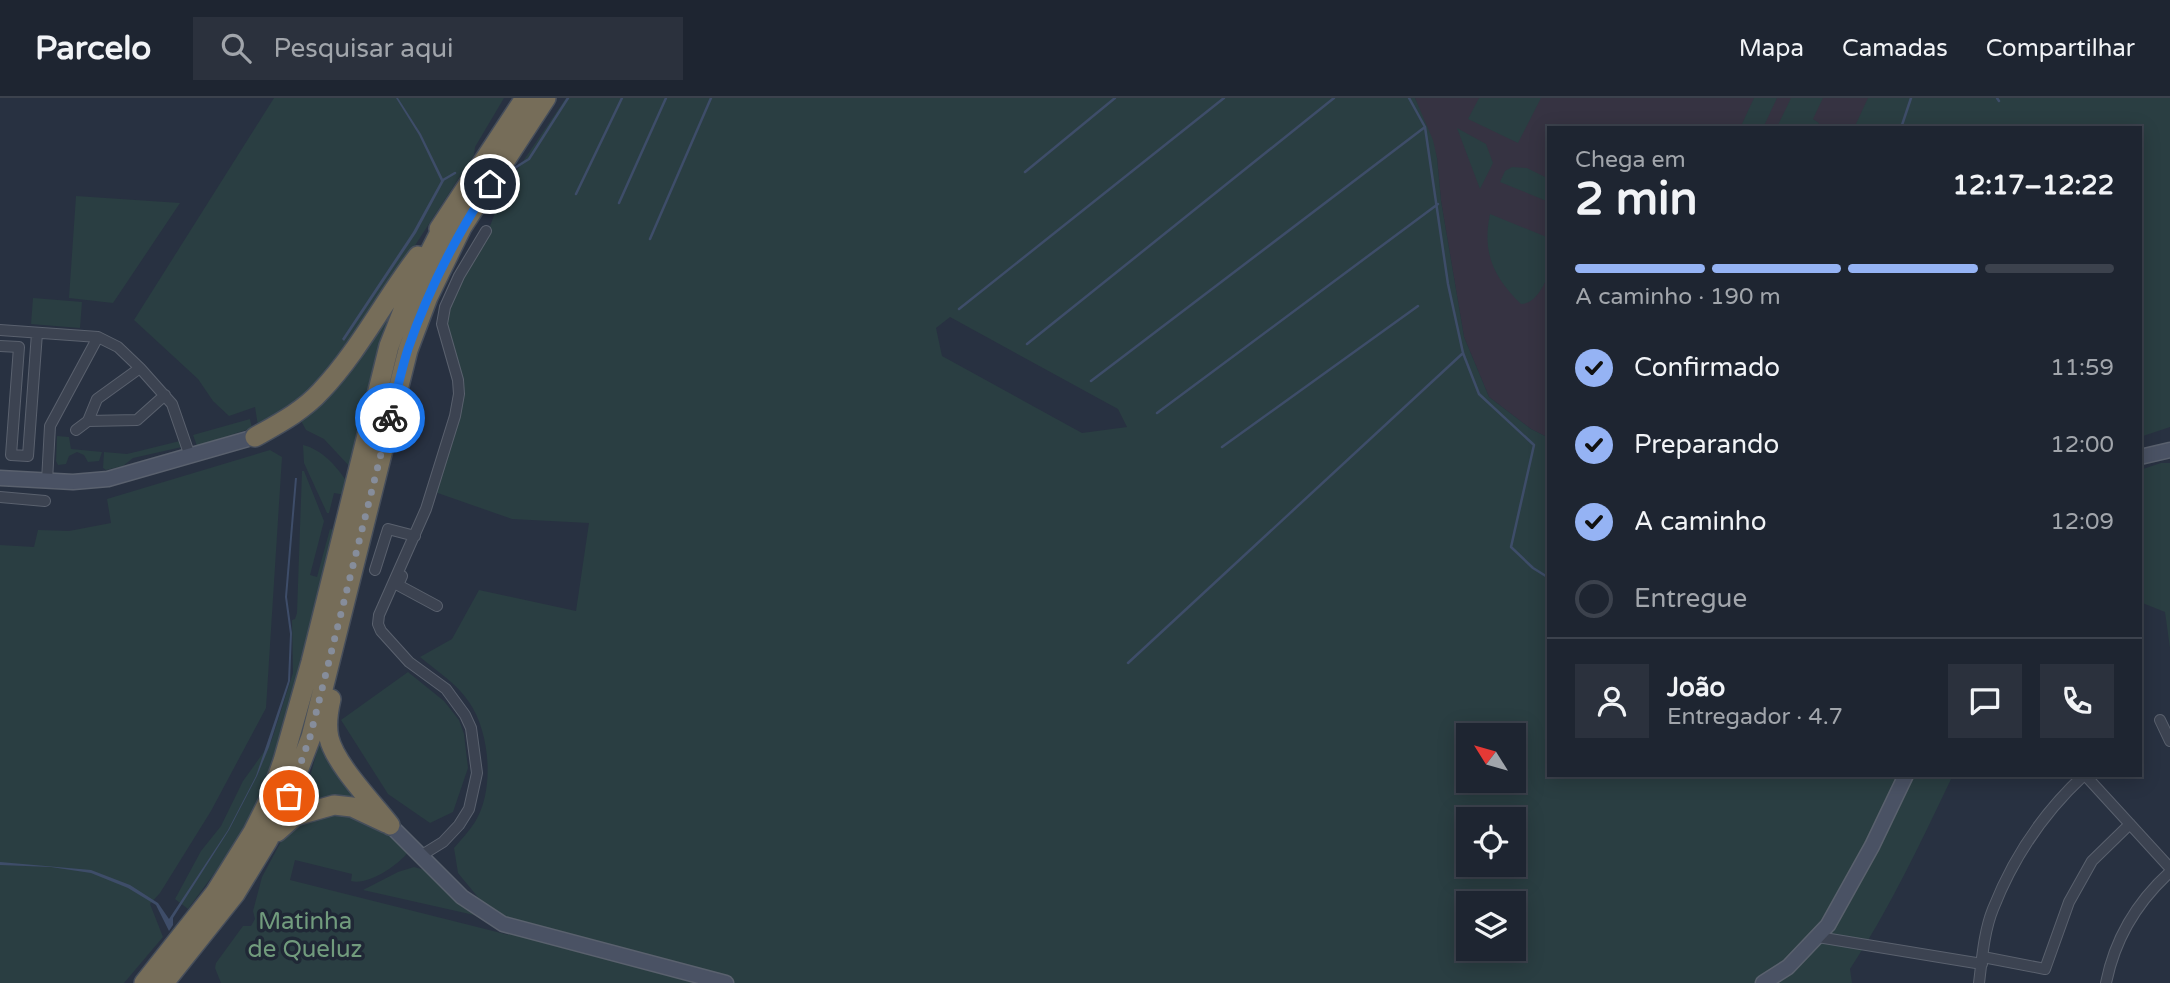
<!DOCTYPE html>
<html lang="pt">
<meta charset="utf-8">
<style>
:root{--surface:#1e2531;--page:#2b313d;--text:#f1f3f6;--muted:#a1a5ab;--line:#3c424d;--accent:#95b3f4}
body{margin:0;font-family:"Varela Round",sans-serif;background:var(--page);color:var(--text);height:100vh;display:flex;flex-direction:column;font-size:26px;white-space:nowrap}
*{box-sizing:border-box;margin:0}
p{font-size:23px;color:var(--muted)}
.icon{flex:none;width:38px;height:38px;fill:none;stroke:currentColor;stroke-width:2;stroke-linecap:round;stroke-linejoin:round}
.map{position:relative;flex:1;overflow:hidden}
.details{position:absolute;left:1547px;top:28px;width:595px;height:651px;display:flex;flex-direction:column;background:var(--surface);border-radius:0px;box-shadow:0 4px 18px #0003,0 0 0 2px var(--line)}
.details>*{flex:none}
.needle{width:46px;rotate:307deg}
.buttons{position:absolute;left:1456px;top:625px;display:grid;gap:14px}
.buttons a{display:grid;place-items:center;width:70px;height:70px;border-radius:0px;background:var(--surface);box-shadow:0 4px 18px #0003,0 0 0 2px var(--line);font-size:35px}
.pin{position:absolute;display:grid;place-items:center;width:60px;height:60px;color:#fff;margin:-30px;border:4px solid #fff;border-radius:50%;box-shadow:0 2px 7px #0007}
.courier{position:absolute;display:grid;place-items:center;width:70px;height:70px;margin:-35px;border:5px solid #1a73e8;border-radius:50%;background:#fff;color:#222;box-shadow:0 2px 9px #0007}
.overview em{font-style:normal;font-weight:800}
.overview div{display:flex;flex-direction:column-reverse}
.overview{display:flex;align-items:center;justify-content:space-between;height:119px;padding:0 28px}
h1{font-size:46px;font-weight:800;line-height:52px}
.bar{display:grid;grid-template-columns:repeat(4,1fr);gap:10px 7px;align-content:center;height:84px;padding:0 28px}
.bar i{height:9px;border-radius:5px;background:var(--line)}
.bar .on{background:var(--accent)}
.bar p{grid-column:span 4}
.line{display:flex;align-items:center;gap:18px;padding:0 28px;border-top:2px solid var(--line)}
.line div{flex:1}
.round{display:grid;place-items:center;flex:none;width:74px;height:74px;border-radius:0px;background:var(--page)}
ol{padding:0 28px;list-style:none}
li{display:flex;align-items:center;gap:21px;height:77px}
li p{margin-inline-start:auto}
li .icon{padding:7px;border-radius:50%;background:var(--accent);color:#111;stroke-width:4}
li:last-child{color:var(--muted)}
li i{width:38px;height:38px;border:4px solid var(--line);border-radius:50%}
header{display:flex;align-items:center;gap:42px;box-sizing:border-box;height:98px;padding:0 35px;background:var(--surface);border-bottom:2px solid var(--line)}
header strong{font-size:33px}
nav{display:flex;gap:38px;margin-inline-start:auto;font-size:24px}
.search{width:490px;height:63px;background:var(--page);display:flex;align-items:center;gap:18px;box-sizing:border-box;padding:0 24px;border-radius:0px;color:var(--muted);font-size:26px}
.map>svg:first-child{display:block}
.medical{fill:#363342}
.green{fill:#2a3e42;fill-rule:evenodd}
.water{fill:#3e4d69}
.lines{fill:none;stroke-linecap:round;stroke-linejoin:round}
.stream{stroke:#3e4d69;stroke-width:2.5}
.street-casing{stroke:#5a616e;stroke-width:12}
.secondary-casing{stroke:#5a616e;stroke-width:17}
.highway-casing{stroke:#464e5b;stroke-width:22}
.street{stroke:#3c4351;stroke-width:10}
.secondary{stroke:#4a5264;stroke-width:14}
.highway{stroke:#766d59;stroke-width:19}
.done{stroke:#868d9b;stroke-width:7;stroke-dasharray:0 12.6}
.route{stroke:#1a73e8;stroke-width:9}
.labels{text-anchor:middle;stroke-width:7;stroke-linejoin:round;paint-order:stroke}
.park-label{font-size:24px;fill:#719b7d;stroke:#202836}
</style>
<header>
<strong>Parcelo</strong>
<div class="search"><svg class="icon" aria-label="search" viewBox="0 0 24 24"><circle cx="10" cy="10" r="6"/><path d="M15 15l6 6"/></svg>Pesquisar aqui</div>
<nav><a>Mapa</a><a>Camadas</a><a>Compartilhar</a></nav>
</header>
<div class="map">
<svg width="2170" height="885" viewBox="0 0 2170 885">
<rect width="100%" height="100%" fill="#283141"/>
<!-- medical -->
<path class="medical" d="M 1415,0 L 1952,0 L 1937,30 L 1549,30 L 1549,340 L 1531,331 L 1489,299 L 1464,239 L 1441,103 L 1437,60 Z"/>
<!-- green -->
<path class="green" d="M 274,0 L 504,0 L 475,49 L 474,57 L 350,247 L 311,293 L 258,328 L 255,309 L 229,318 L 213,303 L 198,281 L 134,222 Z
M 566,0 L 1415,0 L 1433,42 L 1437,60 L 1441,103 L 1464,239 L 1489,299 L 1531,331 L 1549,340 L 1549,677 L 1953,677 C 1921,744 1890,810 1850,871 L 1852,885 L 221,885 L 215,870 L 216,865 L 243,828 L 251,828 L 255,821 L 253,813 L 262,779 L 285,736 L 297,724 L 330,713 L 364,718 L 407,750 L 408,754 C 399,767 367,788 351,783 L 352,776 L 295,762 L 290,782 L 509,837 L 458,775 L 454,750 C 461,742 469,733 475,724 C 495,692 490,634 469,604 C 457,586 437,573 420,559 L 452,541 L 479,492 L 576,513 L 589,425 L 512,421 L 432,393 L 459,296 L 445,209 L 484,144 L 501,99 L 511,81 ZM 950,219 L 1118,311 L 1127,329 L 1082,335 L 942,258 L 936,230 ZM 1468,637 L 1514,637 L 1514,682 L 1468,682 ZM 1468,721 L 1514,721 L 1514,766 L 1468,766 ZM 1468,805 L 1514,805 L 1514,850 L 1468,850 Z
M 1479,0 L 1541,0 L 1518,45 L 1468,21 Z
M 1754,0 L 1777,0 L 1763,30 L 1740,30 Z
M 1791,0 L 1823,0 L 1813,21 L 1819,25 L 1817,30 L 1779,30 L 1778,27 Z
M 1868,0 L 2170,0 L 2170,329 L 2140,339 L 2140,30 L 1854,30 Z
M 1457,30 L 1486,46 L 1493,65 L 1480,91 Z
M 1512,69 L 1527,70 L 1549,81 L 1549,104 L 1500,84 L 1505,73 Z
M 76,98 L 180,105 L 113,205 L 69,200 Z
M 1490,116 L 1549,140 C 1549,151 1551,164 1549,174 C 1545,187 1535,206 1521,206 C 1493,179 1482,154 1490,116 Z
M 400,191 L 351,370 L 324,341 L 306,332 L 299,319 Z
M 33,200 L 82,204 L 80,230 L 31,226 Z
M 250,321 L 252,330 L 197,348 L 193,337 Z
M 57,338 L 69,339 L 71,351 L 102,354 L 99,363 L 88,364 L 84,357 L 77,354 L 69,358 L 66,366 L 58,367 L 56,363 Z
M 180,343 L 182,349 L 133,360 L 123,368 L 106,372 L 103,370 L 104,354 L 127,356 Z
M 303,347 C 323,352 336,368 348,385 L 345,397 L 334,395 L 329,415 L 327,415 L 304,365 Z
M 270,352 L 282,359 L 266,610 L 211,713 L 160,795 L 150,806 L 163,839 L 124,885 L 0,885 L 0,447 L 34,449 L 38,432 L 69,433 L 111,425 L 107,401 Z
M 2161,365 L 2170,365 L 2170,550 L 2165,514 L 2140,504 L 2140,372 Z
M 302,373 L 304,373 L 324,423 L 310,477 L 317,479 L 330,431 L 336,433 L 300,577 L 273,665 L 255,714 L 236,746 L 188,811 L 175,801 L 201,753 L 221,728 L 243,683 L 271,644 L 293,575 L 292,522 L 295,521 L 297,515 Z
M 408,574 L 444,603 L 459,622 L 464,636 L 468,670 L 453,714 L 430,725 L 388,696 L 341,622 Z
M 321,639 L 373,709 L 297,707 L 311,675 Z
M 414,769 L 425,772 L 474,817 L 363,792 L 398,774 Z"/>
<!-- water -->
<path class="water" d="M 396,0 L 398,0 L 421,36 L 444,83 L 416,135 L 344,243 L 342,241 L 413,134 L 441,83 L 419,37 Z
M 295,380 L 297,380 L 287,499 L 292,535 L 290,583 L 269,649 L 257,678 L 229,732 L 173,820 L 173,827 L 169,833 L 156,807 L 128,790 L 91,775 L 51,769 L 0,767 L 0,764 L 91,772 L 130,787 L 158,805 L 169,821 L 228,732 L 256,678 L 288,583 L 290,536 L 285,499 Z"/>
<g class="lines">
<!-- stream -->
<path class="stream" d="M 1409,0 L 1425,29 L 1448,186 L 1463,255 L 1479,296 L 1534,347 L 1511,449 L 1533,470 L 1549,480
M 1997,0 L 1999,3
M 1901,30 L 1911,0
M 513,71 L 529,61 L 568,0
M 1025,74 L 1115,0
M 443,82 L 455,75
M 576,96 L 622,0
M 619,105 L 666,0
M 650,141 L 711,0
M 959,211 L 1224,0
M 1027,246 L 1334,0
M 1091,283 L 1425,29
M 1157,315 L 1438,106
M 1222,349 L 1418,208
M 1128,565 L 1462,256"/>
<!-- street casing -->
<g class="street-casing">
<path id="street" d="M 0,232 L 98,239 L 118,249 L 140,270 L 172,306 L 190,358
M 0,248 L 19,249 L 11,357 L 28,358 L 37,235
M 140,270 L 97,301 L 88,323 L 137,322 L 165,297
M 76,332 L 88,323
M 47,383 L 50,328 L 98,239
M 0,399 L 45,403
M 375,472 L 388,431 L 415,438
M 402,478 L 398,487 L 437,508
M 2160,622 L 2170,643
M 2085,677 L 2170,770
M 422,757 L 443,744 L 459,727 L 469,711 L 477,675 L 471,630 L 465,617 L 446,591 L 409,564 L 381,533 L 378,526 L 379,517 L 426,411 L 455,318 L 459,296 L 458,282 L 442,226 L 445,209 L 459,178 L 486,133
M 1818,839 L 1982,866
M 1983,859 L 2045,871 L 2069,804 L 2092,763 L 2130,726
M 1979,885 C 1982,861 1984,833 1993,811 C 2013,760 2044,714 2084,677
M 2106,885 C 2115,840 2137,804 2170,774"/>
</g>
<!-- secondary casing -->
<g class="secondary-casing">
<path id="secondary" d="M 2140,359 L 2170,352
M 0,380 L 73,384 L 108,381 L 255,339
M 390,727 L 462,799 L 503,826 L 726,885
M 1763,885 L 1788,869 L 1828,827 L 1872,748 L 1906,677"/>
</g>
<!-- highway casing -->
<g class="highway-casing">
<path id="highway" d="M 439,131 L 525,0
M 255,339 C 278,326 303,313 321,293 C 359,253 385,201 418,158
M 331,601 C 328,614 326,627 329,640 C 335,666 373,705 390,727
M 277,734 L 295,718 L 334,707 L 352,709 L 386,725
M 144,885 L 215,795 L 253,734 L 270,700 L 283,663 L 311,564 L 389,248 L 411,192 L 446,122
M 164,885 L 235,796 L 268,742 L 282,715 L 295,681 L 311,639 L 408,252 L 428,199 L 462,129 L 546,0"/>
</g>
<!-- street -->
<use href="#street" class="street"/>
<!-- secondary -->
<use href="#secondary" class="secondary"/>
<!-- highway -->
<use href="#highway" class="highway"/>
</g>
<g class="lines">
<!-- done -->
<path class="done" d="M 289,698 L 310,639 L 390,320"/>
<!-- route -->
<path class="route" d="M 390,320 C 396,297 401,273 408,251 C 428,192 456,138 490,86"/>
</g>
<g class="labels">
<!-- park labels -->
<g class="park-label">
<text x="305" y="831">Matinha<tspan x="305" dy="28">de Queluz</tspan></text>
</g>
</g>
</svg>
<div class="buttons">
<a><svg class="needle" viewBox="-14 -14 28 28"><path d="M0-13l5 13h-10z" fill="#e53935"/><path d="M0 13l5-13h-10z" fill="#a1a5ab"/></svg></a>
<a><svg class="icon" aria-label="locate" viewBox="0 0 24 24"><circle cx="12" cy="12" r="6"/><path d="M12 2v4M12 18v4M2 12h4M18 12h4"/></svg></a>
<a><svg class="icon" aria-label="layers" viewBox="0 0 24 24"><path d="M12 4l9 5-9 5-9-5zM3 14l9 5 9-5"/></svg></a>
</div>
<div class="pin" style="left:289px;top:698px;background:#ea580c"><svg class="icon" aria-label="bag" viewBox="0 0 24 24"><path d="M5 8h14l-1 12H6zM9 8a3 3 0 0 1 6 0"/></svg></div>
<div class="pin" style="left:490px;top:86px;background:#1f2937"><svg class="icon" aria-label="home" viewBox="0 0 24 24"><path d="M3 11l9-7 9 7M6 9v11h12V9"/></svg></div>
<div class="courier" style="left:390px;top:320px"><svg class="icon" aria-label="bike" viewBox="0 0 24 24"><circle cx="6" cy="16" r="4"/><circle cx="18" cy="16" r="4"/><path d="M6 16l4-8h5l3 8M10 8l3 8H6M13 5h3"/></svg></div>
<section class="details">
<div class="overview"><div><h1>2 min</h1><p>Chega em</p></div><em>12:17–12:22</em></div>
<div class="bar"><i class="on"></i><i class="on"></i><i class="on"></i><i></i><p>A caminho · 190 m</p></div>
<ol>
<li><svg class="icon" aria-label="check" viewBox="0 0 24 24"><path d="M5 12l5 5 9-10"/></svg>Confirmado<p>11:59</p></li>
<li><svg class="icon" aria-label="check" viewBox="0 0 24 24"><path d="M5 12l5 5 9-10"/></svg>Preparando<p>12:00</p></li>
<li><svg class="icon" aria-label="check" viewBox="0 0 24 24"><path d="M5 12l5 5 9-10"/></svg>A caminho<p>12:09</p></li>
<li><i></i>Entregue</li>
</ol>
<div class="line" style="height:126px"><a class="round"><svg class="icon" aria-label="person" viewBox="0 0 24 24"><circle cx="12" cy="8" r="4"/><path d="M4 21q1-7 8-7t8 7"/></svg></a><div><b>João</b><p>Entregador · 4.7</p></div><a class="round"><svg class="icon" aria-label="chat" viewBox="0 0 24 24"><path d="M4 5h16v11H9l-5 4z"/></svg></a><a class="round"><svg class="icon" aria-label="phone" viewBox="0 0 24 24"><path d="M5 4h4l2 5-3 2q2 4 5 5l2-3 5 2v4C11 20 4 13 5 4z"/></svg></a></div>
</section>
</div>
